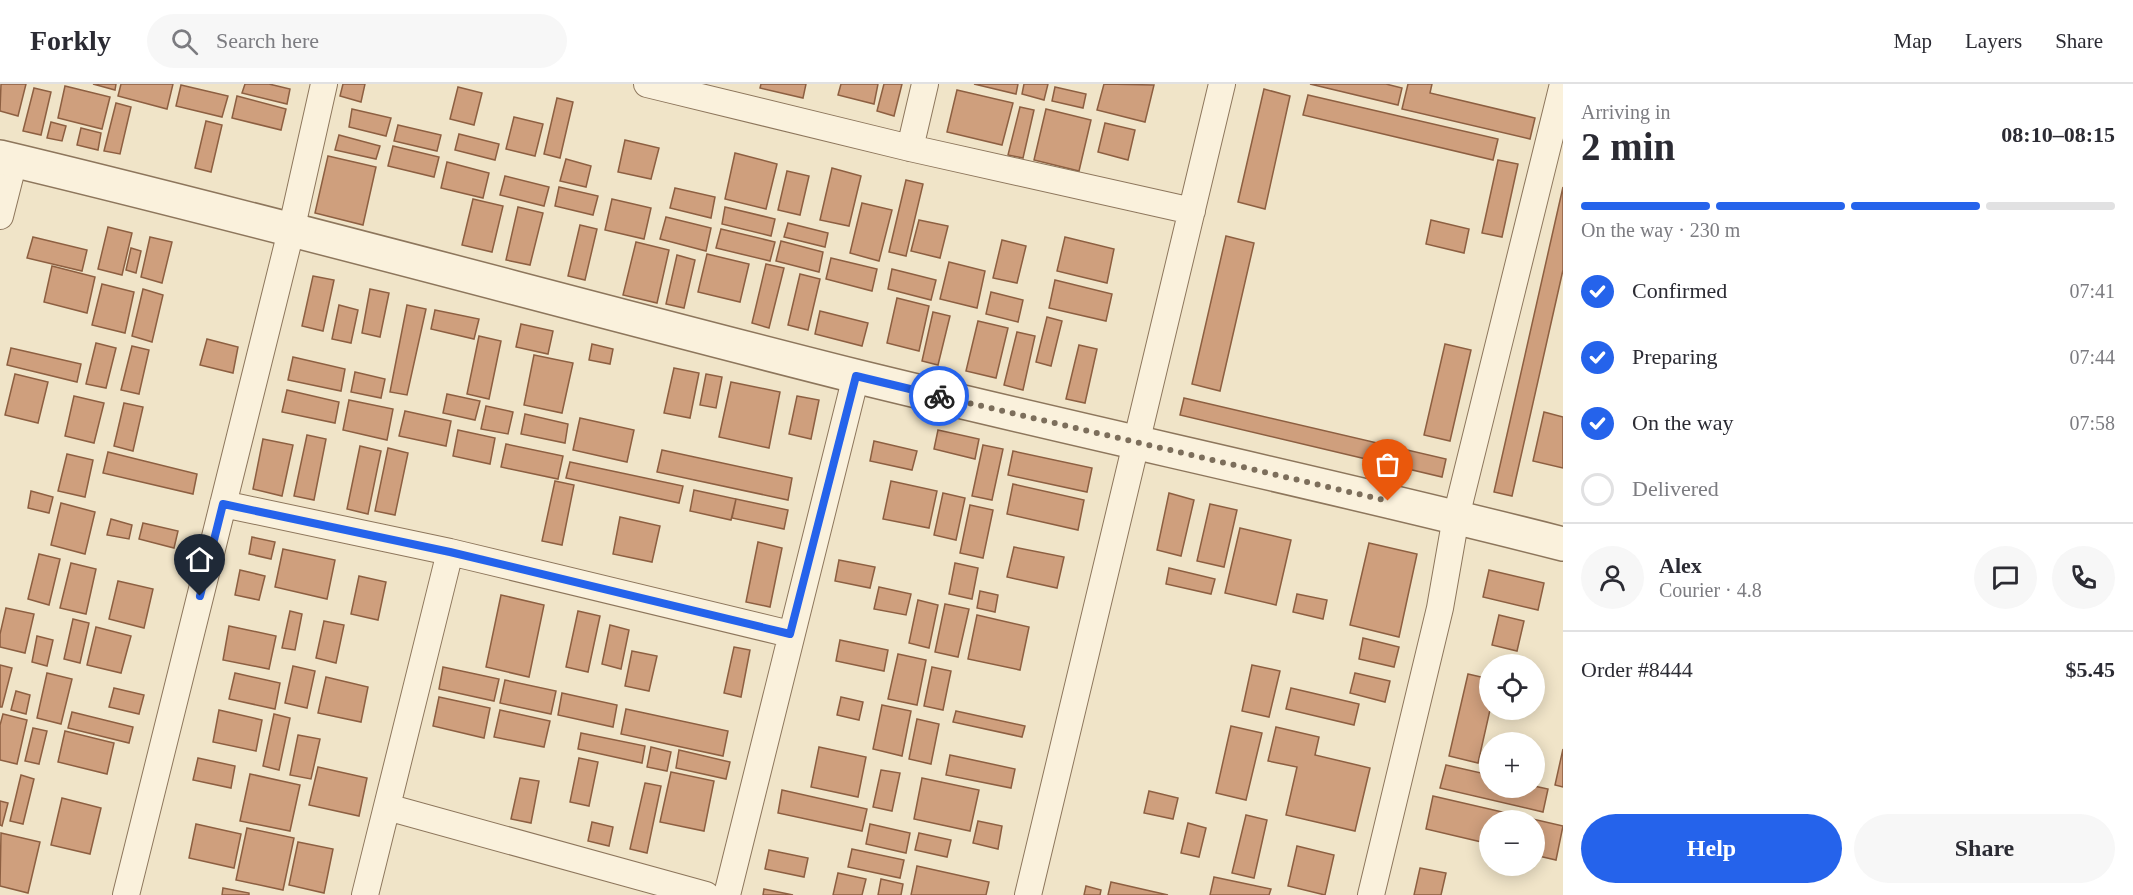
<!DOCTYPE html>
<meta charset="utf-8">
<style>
:root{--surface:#fff;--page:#f7f7f7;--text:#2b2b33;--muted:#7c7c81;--line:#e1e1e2;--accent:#2563eb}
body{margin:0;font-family:"Times New Roman",serif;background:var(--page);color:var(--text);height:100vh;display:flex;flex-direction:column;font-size:22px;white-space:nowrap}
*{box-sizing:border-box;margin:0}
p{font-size:20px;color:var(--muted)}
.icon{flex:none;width:33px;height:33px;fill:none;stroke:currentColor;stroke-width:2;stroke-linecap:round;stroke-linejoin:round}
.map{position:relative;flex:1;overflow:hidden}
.sheet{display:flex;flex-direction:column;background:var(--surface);width:570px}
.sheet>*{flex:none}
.controls{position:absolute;left:1479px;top:570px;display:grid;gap:12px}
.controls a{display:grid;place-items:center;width:66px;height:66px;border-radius:50%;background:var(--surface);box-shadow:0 3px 15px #0003;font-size:30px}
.pin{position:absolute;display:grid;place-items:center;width:51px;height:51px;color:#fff;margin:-62px -26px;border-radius:50% 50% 50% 0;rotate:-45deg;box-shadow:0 0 6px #0007}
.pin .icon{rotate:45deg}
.courier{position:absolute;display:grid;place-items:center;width:60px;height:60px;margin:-30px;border:4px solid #2563eb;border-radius:50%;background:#fff;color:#222;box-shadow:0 2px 8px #0007}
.summary em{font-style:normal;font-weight:800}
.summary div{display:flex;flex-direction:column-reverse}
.summary{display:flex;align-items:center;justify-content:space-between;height:102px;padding:0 18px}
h1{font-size:39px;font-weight:800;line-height:45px}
.bar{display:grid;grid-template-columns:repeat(4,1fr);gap:9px 6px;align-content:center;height:72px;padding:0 18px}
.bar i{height:8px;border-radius:4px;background:var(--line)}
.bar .selected{background:var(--accent)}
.bar p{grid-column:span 4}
.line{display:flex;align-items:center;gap:15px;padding:0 18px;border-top:2px solid var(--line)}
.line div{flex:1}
.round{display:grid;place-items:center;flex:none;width:63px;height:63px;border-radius:32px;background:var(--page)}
ol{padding:0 18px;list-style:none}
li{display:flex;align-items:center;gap:18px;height:66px}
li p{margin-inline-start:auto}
li .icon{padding:6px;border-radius:50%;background:var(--accent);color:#fff;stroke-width:4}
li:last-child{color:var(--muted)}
li i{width:33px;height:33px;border:3px solid var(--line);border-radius:50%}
.action{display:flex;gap:12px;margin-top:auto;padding:12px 18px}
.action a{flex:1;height:69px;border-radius:36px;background:var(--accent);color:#fff;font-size:24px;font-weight:800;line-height:69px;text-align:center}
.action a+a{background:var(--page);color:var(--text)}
header{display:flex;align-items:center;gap:36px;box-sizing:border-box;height:84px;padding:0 30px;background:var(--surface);border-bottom:2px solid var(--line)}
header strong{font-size:28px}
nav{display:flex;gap:33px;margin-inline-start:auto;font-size:21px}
.search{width:420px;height:54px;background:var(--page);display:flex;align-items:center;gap:15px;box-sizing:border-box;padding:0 21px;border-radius:33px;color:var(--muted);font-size:22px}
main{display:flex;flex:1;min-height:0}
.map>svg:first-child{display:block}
.building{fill:#cf9f7d;stroke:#8d5f41;stroke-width:1.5}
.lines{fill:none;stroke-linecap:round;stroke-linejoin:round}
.minor-casing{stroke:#8d765c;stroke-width:28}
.tertiary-casing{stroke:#8d765c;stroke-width:36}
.minor{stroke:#faf1dc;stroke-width:26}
.tertiary{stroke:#faf1dc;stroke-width:33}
.done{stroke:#7c6e5b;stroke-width:6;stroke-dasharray:0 10.8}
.route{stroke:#2563eb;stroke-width:8}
</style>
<header>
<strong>Forkly</strong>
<div class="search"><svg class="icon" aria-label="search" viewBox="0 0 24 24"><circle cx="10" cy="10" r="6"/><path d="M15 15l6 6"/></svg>Search here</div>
<nav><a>Map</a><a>Layers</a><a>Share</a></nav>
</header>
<main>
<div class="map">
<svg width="1563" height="811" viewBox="0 0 1563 811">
<rect width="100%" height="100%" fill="#f0e4c8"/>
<!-- building -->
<path class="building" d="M 1,0 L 26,0 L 18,32 L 0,27 Z
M 93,0 L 116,0 L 115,6 Z
M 121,0 L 173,0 L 167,25 L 118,12 Z
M 245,0 L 269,0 L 290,5 L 287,20 L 242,9 Z
M 343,0 L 365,0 L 361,18 L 340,12 Z
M 761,0 L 806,0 L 803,14 L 760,4 Z
M 841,0 L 878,0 L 874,20 L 838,11 Z
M 884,0 L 902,0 L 894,32 L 877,27 Z
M 974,0 L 1018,0 L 1016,10 Z
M 1024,0 L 1048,0 L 1044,16 L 1022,10 Z
M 1104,0 L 1154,1 L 1145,38 L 1097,26 Z
M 1310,0 L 1386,0 L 1402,4 L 1398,21 Z
M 1408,0 L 1432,0 L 1430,9 L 1535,34 L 1530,55 L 1402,25 Z
M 181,1 L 228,12 L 222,33 L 176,22 Z
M 65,2 L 110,13 L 102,45 L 58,34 Z
M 458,3 L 482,9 L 474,41 L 450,35 Z
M 1055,3 L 1086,10 L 1083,24 L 1052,17 Z
M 34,4 L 51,8 L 41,51 L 23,47 Z
M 1264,5 L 1290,12 L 1265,125 L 1238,118 Z
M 957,6 L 1013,19 L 1002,61 L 947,48 Z
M 1308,11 L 1498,55 L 1493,76 L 1303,31 Z
M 237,12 L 286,25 L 281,46 L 232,34 Z
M 557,14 L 573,18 L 560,74 L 544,70 Z
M 116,19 L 131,23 L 120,70 L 104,67 Z
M 1020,23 L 1034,26 L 1023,74 L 1008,71 Z
M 352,25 L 391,34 L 386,52 L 349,43 Z
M 1046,25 L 1091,36 L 1079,87 L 1034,76 Z
M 514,33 L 543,40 L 535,72 L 506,65 Z
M 206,37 L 222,41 L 211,88 L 195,84 Z
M 51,38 L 66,42 L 62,57 L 47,54 Z
M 1105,39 L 1135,46 L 1128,76 L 1098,68 Z
M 398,41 L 441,51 L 437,67 L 394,57 Z
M 81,44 L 101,49 L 98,66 L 77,61 Z
M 459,50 L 499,60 L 495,76 L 455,66 Z
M 339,51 L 380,62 L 376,75 L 335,66 Z
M 625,56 L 659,64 L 651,95 L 618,88 Z
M 393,62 L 439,73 L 434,93 L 388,82 Z
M 735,69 L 777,80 L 766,125 L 725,115 Z
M 328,72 L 376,83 L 363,141 L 315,129 Z
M 566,75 L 591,82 L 586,103 L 560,97 Z
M 1498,76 L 1518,80 L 1502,153 L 1482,149 Z
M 447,78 L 489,89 L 483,114 L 441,104 Z
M 832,84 L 861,92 L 849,142 L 820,136 Z
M 787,87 L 809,92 L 800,131 L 778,126 Z
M 505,92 L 549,103 L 544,122 L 500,111 Z
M 906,96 L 923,100 L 906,172 L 889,168 Z
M 559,103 L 598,112 L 593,131 L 555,122 Z
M 1563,103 L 1563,186 L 1512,412 L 1494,408 Z
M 675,104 L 715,113 L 711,134 L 670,124 Z
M 473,115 L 503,122 L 492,168 L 462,161 Z
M 612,115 L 651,124 L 644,155 L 605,146 Z
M 862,119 L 892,126 L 879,177 L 850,169 Z
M 518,123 L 543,129 L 530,181 L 506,176 Z
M 725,123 L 775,135 L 771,152 L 722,140 Z
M 666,133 L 711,144 L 706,167 L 660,155 Z
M 919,136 L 948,142 L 940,174 L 911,167 Z
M 1431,136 L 1469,145 L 1464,169 L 1426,160 Z
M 788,139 L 828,149 L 825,163 L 784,153 Z
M 580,141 L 597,145 L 585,196 L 568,192 Z
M 108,143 L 132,149 L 122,191 L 98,185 Z
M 721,145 L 775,158 L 770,177 L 716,164 Z
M 1226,152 L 1254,159 L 1220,307 L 1192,300 Z
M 33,153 L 87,166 L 82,187 L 27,174 Z
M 150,153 L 172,158 L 162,199 L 141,193 Z
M 1065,153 L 1114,165 L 1107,199 L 1057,187 Z
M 1002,156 L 1026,162 L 1017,199 L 993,194 Z
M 781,157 L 823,168 L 819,188 L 776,177 Z
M 636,158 L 669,166 L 657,219 L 623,211 Z
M 131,164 L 141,167 L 136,189 L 126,186 Z
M 707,170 L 749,180 L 740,218 L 698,208 Z
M 677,171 L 695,176 L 684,224 L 666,220 Z
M 831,174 L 877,185 L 872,207 L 826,195 Z
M 949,178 L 985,187 L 977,224 L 940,215 Z
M 766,180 L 784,184 L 769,244 L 752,239 Z
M 52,182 L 95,193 L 87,229 L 44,218 Z
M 892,185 L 936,196 L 931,216 L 888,205 Z
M 800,190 L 820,195 L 808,246 L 788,241 Z
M 313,192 L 334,196 L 323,247 L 302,242 Z
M 1055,196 L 1112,210 L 1106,237 L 1049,224 Z
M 102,200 L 134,208 L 125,249 L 92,241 Z
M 143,205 L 163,211 L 152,258 L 132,252 Z
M 370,205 L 389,209 L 380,253 L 362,249 Z
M 991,208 L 1023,216 L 1018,238 L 986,230 Z
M 897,214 L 929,222 L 919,267 L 887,259 Z
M 339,221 L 358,226 L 351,259 L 332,255 Z
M 407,221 L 426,225 L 407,311 L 390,308 Z
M 435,226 L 479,235 L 474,255 L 431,245 Z
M 820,227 L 868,239 L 862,262 L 815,250 Z
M 933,228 L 950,232 L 938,281 L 922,277 Z
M 1047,233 L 1062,237 L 1051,282 L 1036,278 Z
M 978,237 L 1008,244 L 996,294 L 966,287 Z
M 521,240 L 553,247 L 548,270 L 516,263 Z
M 1017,248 L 1035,252 L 1023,306 L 1004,301 Z
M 479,252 L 501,257 L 489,315 L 467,310 Z
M 207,255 L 238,263 L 233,289 L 200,281 Z
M 96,259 L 116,264 L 106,304 L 86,300 Z
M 592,260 L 613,265 L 610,280 L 589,276 Z
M 1445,260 L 1471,266 L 1450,357 L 1424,351 Z
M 1079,261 L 1097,265 L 1085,319 L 1066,315 Z
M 132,262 L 149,266 L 139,310 L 121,306 Z
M 11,264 L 81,280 L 77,298 L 7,281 Z
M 534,271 L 573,279 L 562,329 L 524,321 Z
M 293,273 L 345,285 L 341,307 L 288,296 Z
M 674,284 L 699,289 L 690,334 L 664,329 Z
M 355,288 L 385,295 L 381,314 L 351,308 Z
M 15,290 L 48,298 L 38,339 L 5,331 Z
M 706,290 L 722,293 L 716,324 L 700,321 Z
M 731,298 L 780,308 L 769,364 L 719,353 Z
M 287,306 L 339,318 L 335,339 L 282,328 Z
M 447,310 L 480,317 L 475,336 L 443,329 Z
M 74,312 L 104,319 L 94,359 L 65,352 Z
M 797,312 L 819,316 L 811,355 L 789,350 Z
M 1184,314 L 1446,375 L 1442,393 L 1180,331 Z
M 349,316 L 393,325 L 387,356 L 343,346 Z
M 124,319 L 143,323 L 133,367 L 114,362 Z
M 486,322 L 513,328 L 508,350 L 481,345 Z
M 405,327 L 451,337 L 446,362 L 399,352 Z
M 1544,328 L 1563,333 L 1563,384 L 1533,377 Z
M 525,330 L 568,340 L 565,359 L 521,350 Z
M 580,334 L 634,346 L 627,378 L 573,366 Z
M 458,346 L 495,354 L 490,380 L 453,372 Z
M 938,346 L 979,355 L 975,375 L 934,365 Z
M 307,351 L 326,355 L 314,416 L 294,412 Z
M 263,355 L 293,361 L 282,412 L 253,405 Z
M 874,357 L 917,367 L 912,386 L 870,377 Z
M 506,360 L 563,372 L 558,395 L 501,383 Z
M 983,361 L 1003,365 L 992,416 L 972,412 Z
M 360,362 L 381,367 L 368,430 L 347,425 Z
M 388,364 L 408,369 L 395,431 L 375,427 Z
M 662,366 L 792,394 L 788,416 L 657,388 Z
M 1013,367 L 1092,384 L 1087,408 L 1008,391 Z
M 108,368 L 197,390 L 193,410 L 103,389 Z
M 67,370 L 93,376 L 85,413 L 58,407 Z
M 570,378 L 683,402 L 679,419 L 566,394 Z
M 555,397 L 574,401 L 562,461 L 542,457 Z
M 891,397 L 937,407 L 929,444 L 883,435 Z
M 1013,400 L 1084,416 L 1078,446 L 1007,430 Z
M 694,406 L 736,415 L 731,436 L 690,427 Z
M 31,407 L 53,413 L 49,429 L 28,424 Z
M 943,409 L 965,414 L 956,456 L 934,451 Z
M 1169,409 L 1194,416 L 1181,472 L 1157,466 Z
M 736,415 L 788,426 L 784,445 L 732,434 Z
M 61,419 L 95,428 L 85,470 L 51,461 Z
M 1210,420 L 1237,426 L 1224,483 L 1197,477 Z
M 970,421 L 993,426 L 983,474 L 960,469 Z
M 620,433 L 660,442 L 652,478 L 613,470 Z
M 111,435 L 132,441 L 129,455 L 107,451 Z
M 143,439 L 178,447 L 174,464 L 139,455 Z
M 1240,444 L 1291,456 L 1276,521 L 1225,509 Z
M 252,453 L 275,458 L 271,475 L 249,470 Z
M 758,458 L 782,464 L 770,523 L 746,518 Z
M 1369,459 L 1417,470 L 1399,553 L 1350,541 Z
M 1014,463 L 1064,473 L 1057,504 L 1007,493 Z
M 283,465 L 335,476 L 327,515 L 275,503 Z
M 39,470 L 60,475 L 49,521 L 28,515 Z
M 839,476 L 875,483 L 870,504 L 835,497 Z
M 71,479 L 96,485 L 86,530 L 60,524 Z
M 955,479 L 978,484 L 972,515 L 949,510 Z
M 1169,484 L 1215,495 L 1211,510 L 1166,500 Z
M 240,486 L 265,492 L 259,516 L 235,511 Z
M 1489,486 L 1544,499 L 1538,526 L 1483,513 Z
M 359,492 L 386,498 L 378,536 L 351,530 Z
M 118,497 L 153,505 L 144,544 L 109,535 Z
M 879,503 L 911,510 L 906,531 L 874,525 Z
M 980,507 L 998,511 L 995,528 L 977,524 Z
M 1297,510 L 1327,516 L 1323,535 L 1293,528 Z
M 501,511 L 544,521 L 529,593 L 486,583 Z
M 918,516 L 938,521 L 929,564 L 909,559 Z
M 945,520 L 969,525 L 958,573 L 935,568 Z
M 6,524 L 34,530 L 25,569 L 0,563 L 0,550 Z
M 290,527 L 302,530 L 295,566 L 282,564 Z
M 578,527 L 600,532 L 588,588 L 566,583 Z
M 977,531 L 1029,543 L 1020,586 L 968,575 Z
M 1499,531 L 1524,537 L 1517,567 L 1492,561 Z
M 73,535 L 89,539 L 80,579 L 64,575 Z
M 324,537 L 344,541 L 336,579 L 316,574 Z
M 610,541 L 629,546 L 621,585 L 602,580 Z
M 229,542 L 276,552 L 269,585 L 223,576 Z
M 96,543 L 131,552 L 121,589 L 87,581 Z
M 37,552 L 53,556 L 47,582 L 32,578 Z
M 1363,554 L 1399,563 L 1394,583 L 1359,575 Z
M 840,556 L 888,566 L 884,587 L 836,577 Z
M 734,563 L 750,566 L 741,613 L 724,609 Z
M 632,567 L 657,572 L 649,607 L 625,602 Z
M 898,570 L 926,576 L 917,621 L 888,615 Z
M 0,581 L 12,584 L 2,623 L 0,623 Z
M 1252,581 L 1280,587 L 1269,633 L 1242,627 Z
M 293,582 L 315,587 L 307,624 L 285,619 Z
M 443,583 L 499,595 L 494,617 L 439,605 Z
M 932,583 L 951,587 L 943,626 L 924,622 Z
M 47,589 L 72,595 L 61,640 L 37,634 Z
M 235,589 L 280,599 L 275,625 L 229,615 Z
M 1355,589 L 1390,597 L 1385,618 L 1350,609 Z
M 1468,590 L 1490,595 L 1490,626 L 1478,679 L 1449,672 Z
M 326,593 L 368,603 L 361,638 L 318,629 Z
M 505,596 L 556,607 L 551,630 L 500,619 Z
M 114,604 L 144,611 L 139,630 L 109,623 Z
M 1291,604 L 1359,620 L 1354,641 L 1286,625 Z
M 16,607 L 30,611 L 26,630 L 11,626 Z
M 562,609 L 617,621 L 613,643 L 558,631 Z
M 439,613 L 490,624 L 484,654 L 433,642 Z
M 841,613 L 863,618 L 859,636 L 837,631 Z
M 882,621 L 911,627 L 902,672 L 873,665 Z
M 626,625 L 728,647 L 723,672 L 621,650 Z
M 219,626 L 262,636 L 256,667 L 213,658 Z
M 500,626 L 550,637 L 544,663 L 494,653 Z
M 956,627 L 1025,642 L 1022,653 L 953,638 Z
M 72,628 L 133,643 L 129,659 L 68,644 Z
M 3,630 L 27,636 L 17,680 L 0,676 L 0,641 Z
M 274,630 L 290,634 L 279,686 L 263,682 Z
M 917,635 L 939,640 L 931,680 L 909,675 Z
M 1231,642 L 1262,649 L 1246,716 L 1216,709 Z
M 1276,643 L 1319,653 L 1315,671 L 1370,684 L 1355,747 L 1286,731 L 1297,683 L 1268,677 Z
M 33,644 L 47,647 L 39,680 L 25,677 Z
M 65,647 L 114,659 L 107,690 L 58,678 Z
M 581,649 L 645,662 L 642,679 L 578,665 Z
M 298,651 L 320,655 L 311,695 L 290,691 Z
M 651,663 L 671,668 L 667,687 L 647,683 Z
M 819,663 L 866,673 L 858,713 L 811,703 Z
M 1563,665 L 1563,703 L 1555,701 Z
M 679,666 L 730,678 L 726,695 L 676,684 Z
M 950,671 L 1015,685 L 1011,704 L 946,691 Z
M 198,674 L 235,682 L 231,704 L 193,696 Z
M 579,674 L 598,678 L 589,722 L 570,718 Z
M 1446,681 L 1490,691 L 1490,704 L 1534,704 L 1534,702 L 1548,705 L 1543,728 L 1440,704 Z
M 318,683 L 367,694 L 359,732 L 309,721 Z
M 881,686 L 900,689 L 892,727 L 873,723 Z
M 671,688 L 714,697 L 704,747 L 660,738 Z
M 250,690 L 300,701 L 290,747 L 240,737 Z
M 21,691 L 34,695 L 23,740 L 10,737 Z
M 520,694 L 539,697 L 531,739 L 511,735 Z
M 922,694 L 979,706 L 970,747 L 914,735 Z
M 645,699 L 661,702 L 647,769 L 630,765 Z
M 782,706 L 867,725 L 862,747 L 778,729 Z
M 1149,707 L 1178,714 L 1173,735 L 1144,729 Z
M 1433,712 L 1563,742 L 1556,776 L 1534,771 L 1534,736 L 1490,736 L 1490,760 L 1426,745 Z
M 62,714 L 101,724 L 90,770 L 51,761 Z
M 0,717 L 8,719 L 2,742 L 0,741 Z
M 1246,731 L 1267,736 L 1254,794 L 1232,789 Z
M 978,737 L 1002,742 L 998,765 L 973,759 Z
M 592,738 L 613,743 L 609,762 L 588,757 Z
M 1188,739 L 1206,744 L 1199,773 L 1181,769 Z
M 196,740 L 241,750 L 234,784 L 189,774 Z
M 870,740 L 910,749 L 906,769 L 866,760 Z
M 247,744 L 294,754 L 283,806 L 236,796 Z
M 1,749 L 40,758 L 28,809 L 0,802 Z
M 919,749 L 951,756 L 947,773 L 915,766 Z
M 298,758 L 333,765 L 324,809 L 289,801 Z
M 1297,762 L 1334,771 L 1325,811 L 1288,802 Z
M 852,765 L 904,776 L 900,794 L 848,783 Z
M 769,766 L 808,774 L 804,793 L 765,785 Z
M 917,782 L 989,798 L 986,811 L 911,811 Z
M 1420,784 L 1446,789 L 1441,811 L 1414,811 Z
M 838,789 L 866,795 L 862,811 L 833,811 Z
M 1214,793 L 1271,805 L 1269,811 L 1210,811 Z
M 881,795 L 903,800 L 901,811 L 878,811 Z
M 1111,798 L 1168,811 L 1108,811 Z
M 1086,802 L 1101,806 L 1100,811 L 1084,811 Z
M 223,804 L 249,809 L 249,811 L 222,811 Z
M 764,805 L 793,811 L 763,811 Z"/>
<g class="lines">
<!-- minor casing -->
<g class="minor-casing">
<path id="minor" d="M 647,0 L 910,64 L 1192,127
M 910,64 L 925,0
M 0,132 L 14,77
M 223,420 L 450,468 L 790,550
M 387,723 L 706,811
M 126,811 L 291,147 L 324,0
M 365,811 L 450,468
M 727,811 L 856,292
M 1028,811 L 1222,0
M 1371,811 L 1440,524 L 1456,433 L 1563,0"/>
</g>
<!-- tertiary casing -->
<g class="tertiary-casing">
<path id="tertiary" d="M 0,73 C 286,141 569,220 855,292 C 1090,350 1328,400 1563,460"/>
</g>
<!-- minor -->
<use href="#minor" class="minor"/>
<!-- tertiary -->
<use href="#tertiary" class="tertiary"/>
</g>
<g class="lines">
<!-- done -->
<path class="done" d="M 939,312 L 1388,417"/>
<!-- route -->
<path class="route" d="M 200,512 L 223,420 L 450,468 L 790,550 L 856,292 L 939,312"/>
</g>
</svg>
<div class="controls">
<a><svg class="icon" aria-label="locate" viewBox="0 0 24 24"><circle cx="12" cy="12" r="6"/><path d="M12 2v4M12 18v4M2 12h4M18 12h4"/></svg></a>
<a>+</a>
<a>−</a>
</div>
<div class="pin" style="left:1388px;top:417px;background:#ea580c"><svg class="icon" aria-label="bag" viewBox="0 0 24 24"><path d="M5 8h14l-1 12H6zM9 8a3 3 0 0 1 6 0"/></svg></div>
<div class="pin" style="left:200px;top:512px;background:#1f2937"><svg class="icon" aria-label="home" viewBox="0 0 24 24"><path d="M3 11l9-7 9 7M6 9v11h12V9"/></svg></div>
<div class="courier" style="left:939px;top:312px"><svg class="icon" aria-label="bike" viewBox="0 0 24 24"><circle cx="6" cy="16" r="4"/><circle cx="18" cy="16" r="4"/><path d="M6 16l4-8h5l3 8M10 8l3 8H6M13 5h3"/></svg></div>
</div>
<section class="sheet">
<div class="summary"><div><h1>2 min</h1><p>Arriving in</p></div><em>08:10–08:15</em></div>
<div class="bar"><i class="selected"></i><i class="selected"></i><i class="selected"></i><i></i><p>On the way · 230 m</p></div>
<ol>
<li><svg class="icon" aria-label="check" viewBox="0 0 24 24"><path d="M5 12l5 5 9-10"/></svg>Confirmed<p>07:41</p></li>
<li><svg class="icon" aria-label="check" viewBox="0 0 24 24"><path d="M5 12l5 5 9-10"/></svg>Preparing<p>07:44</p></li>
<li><svg class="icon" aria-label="check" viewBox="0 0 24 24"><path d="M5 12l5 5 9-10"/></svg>On the way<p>07:58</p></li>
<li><i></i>Delivered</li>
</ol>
<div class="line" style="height:108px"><a class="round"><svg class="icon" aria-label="person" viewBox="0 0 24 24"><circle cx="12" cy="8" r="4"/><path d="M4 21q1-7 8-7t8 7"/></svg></a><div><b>Alex</b><p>Courier · 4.8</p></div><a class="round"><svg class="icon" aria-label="chat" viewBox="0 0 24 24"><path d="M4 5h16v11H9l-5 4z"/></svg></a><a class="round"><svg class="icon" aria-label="phone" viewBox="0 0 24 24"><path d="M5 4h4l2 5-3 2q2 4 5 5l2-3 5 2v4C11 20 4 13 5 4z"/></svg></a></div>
<div class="line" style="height:78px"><div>Order #8444</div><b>$5.45</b></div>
<div class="action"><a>Help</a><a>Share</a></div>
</section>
</main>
